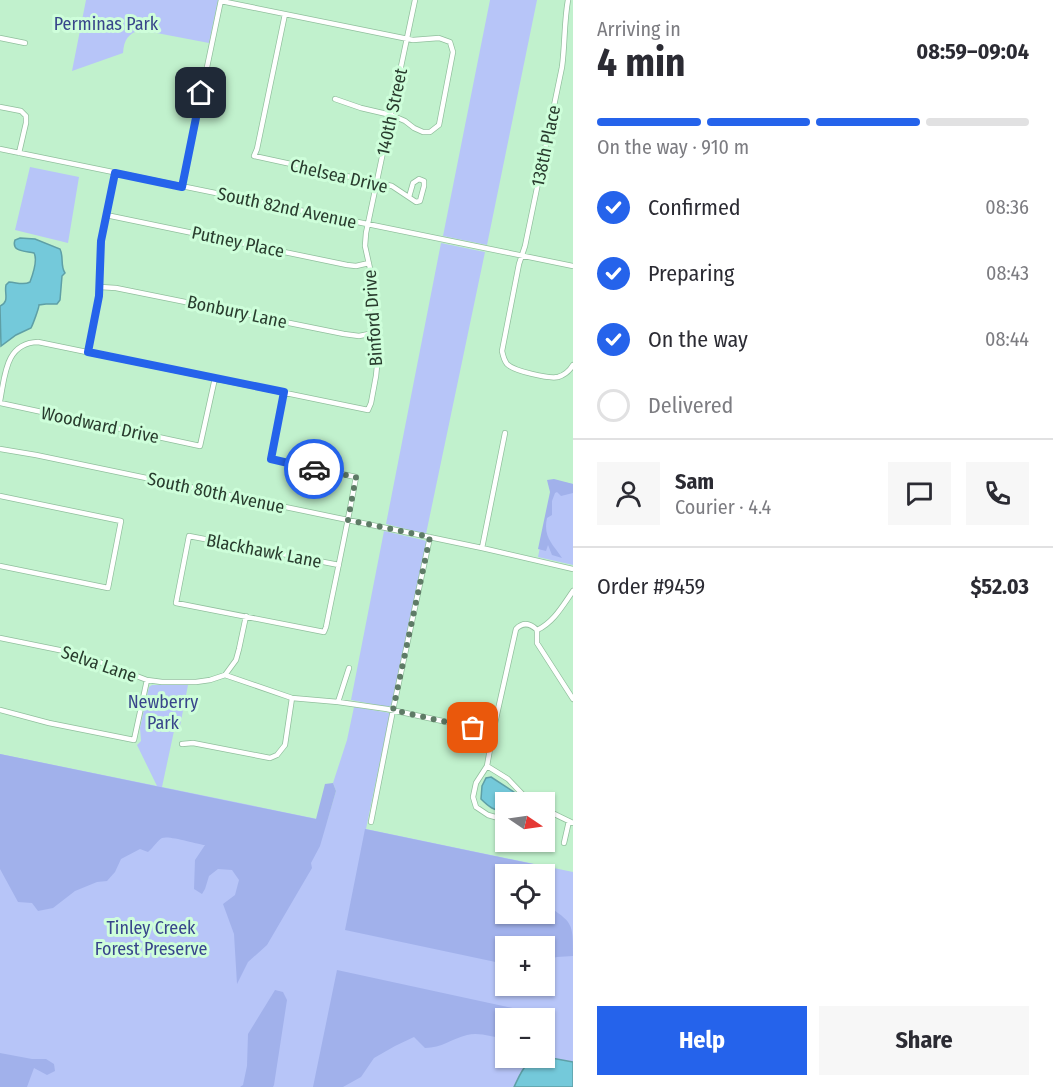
<!DOCTYPE html>
<meta charset="utf-8">
<style>
:root{--surface:#fff;--page:#f7f7f7;--text:#2b2b33;--muted:#7c7c81;--line:#e1e1e2;--accent:#2563eb}
body{margin:0;font-family:"Fira Sans Condensed",sans-serif;background:var(--page);color:var(--text);height:100vh;display:flex;flex-direction:column;font-size:22px;white-space:nowrap}
*{box-sizing:border-box;margin:0}
p{font-size:20px;color:var(--muted)}
.icon{flex:none;width:33px;height:33px;fill:none;stroke:currentColor;stroke-width:2;stroke-linecap:round;stroke-linejoin:round}
.map{position:relative;flex:1;overflow:hidden}
.side{display:flex;flex-direction:column;background:var(--surface);width:480px}
.side>*{flex:none}
.needle{width:39px;rotate:103deg}
.tools{position:absolute;left:495px;top:792px;display:grid;gap:12px}
.tools a{display:grid;place-items:center;width:60px;height:60px;border-radius:0px;background:var(--surface);box-shadow:0 2px 4px #0004;font-size:30px}
.pin{position:absolute;display:grid;place-items:center;width:51px;height:51px;color:#fff;margin:-26px;border-radius:12px;box-shadow:0 3px 9px #0006}
.courier{position:absolute;display:grid;place-items:center;width:60px;height:60px;margin:-30px;border:4px solid #2563eb;border-radius:50%;background:#fff;color:#222;box-shadow:0 2px 8px #0007}
.overview em{font-style:normal;font-weight:700}
.overview div{display:flex;flex-direction:column-reverse}
.overview{display:flex;align-items:center;justify-content:space-between;height:102px;padding:0 24px}
h1{font-size:39px;font-weight:700;line-height:45px}
.bar{display:grid;grid-template-columns:repeat(4,1fr);gap:9px 6px;align-content:center;height:72px;padding:0 24px}
.bar i{height:8px;border-radius:4px;background:var(--line)}
.bar .on{background:var(--accent)}
.bar p{grid-column:span 4}
.line{display:flex;align-items:center;gap:15px;padding:0 24px;border-top:2px solid var(--line)}
.line div{flex:1}
.round{display:grid;place-items:center;flex:none;width:63px;height:63px;border-radius:0px;background:var(--page)}
ol{padding:0 24px;list-style:none}
li{display:flex;align-items:center;gap:18px;height:66px}
li p{margin-inline-start:auto}
li .icon{padding:6px;border-radius:50%;background:var(--accent);color:#fff;stroke-width:4}
li:last-child{color:var(--muted)}
li i{width:33px;height:33px;border:3px solid var(--line);border-radius:50%}
.primary-button{display:flex;gap:12px;margin-top:auto;padding:12px 24px}
.primary-button a{flex:1;height:69px;border-radius:0px;background:var(--accent);color:#fff;font-size:24px;font-weight:700;line-height:69px;text-align:center}
.primary-button a+a{background:var(--page);color:var(--text)}
main{display:flex;flex:1;min-height:0}
.map>svg:first-child{display:block}
.green{fill:#b7c5f8;fill-rule:evenodd}
.forest{fill:#a1b1eb}
.water{fill:#74c9da;stroke:#5e9fa6;stroke-width:1.5}
.lines{fill:none;stroke-linecap:round;stroke-linejoin:round}
.street-casing{stroke:#91bf9d;stroke-width:6}
.street{stroke:#fff;stroke-width:4.5}
.done{stroke:#5e7b66;stroke-width:6;stroke-dasharray:0 10.8}
.route{stroke:#2563eb;stroke-width:8}
.labels{text-anchor:middle;stroke-width:6;stroke-linejoin:round;paint-order:stroke}
.park-label{font-size:18px;fill:#38458b;stroke:#cefeda}
.street-label{font-size:18px;fill:#293c2e;stroke:#cefeda}
</style>
<main>
<div class="map">
<svg width="573" height="1087" viewBox="0 0 573 1087">
<rect width="100%" height="100%" fill="#c1f1cd"/>
<!-- green -->
<path class="green" d="M 86,0 L 218,0 L 209,43 L 141,30 C 128,33 124,40 123,53 L 72,71 Z
M 490,0 L 537,0 L 487,245 L 443,236 Z
M 30,167 L 79,177 L 68,243 L 15,230 Z
M 441,243 L 485,252 L 426,534 L 386,524 Z
M 554,480 L 573,484 L 573,565 L 538,557 Z
M 384,531 L 423,540 L 426,541 L 426,544 L 393,704 L 388,707 L 351,700 Z
M 152,685 L 188,685 L 180,726 L 174,731 L 162,787 L 327,821 L 336,791 L 333,783 L 347,740 L 354,707 L 390,713 L 366,829 L 573,872 L 573,1087 L 0,1087 L 0,754 L 157,786 L 137,745 L 141,741 L 140,728 L 149,687 ZM 506,874 L 544,874 L 544,914 L 506,914 ZM 506,946 L 544,946 L 544,986 L 506,986 ZM 506,1018 L 544,1018 L 544,1058 L 506,1058 Z"/>
<!-- forest -->
<path class="forest" d="M 554,479 L 573,484 L 573,493 L 561,496 L 557,492 L 555,493 L 552,501 L 552,515 L 547,518 C 543,537 552,543 562,558 L 552,555 L 548,545 L 546,551 L 538,549 L 550,492 L 547,480 Z
M 0,754 L 316,819 L 325,784 L 333,783 L 336,791 L 320,846 L 311,863 L 312,868 L 267,945 L 248,962 L 237,984 L 234,934 L 223,904 L 235,895 L 239,880 L 232,870 L 218,869 L 209,876 L 205,889 L 202,894 L 194,889 L 195,860 L 205,845 C 196,844 169,835 162,838 C 158,840 153,848 148,852 L 140,849 L 121,859 L 115,872 L 107,881 L 97,882 L 75,891 L 53,908 L 38,911 L 32,903 L 18,902 L 0,869 Z
M 365,829 L 538,865 L 537,874 L 506,874 L 506,914 L 544,914 L 545,904 C 573,923 573,922 573,956 L 557,957 L 545,960 L 544,946 L 506,946 L 505,964 L 345,930 Z
M 337,970 L 526,1011 L 531,1018 L 506,1018 L 505,1039 C 493,1037 479,1032 467,1035 C 451,1039 442,1048 425,1048 L 414,1037 L 395,1046 L 374,1058 L 361,1077 L 343,1087 L 313,1087 Z
M 275,990 L 283,992 L 287,1000 L 274,1085 L 273,1087 L 240,1087 L 243,1085 L 247,1066 L 248,1034 Z
M 0,1053 L 32,1059 L 46,1059 L 54,1064 L 55,1071 L 47,1075 L 34,1068 L 27,1087 L 0,1087 Z"/>
<!-- water -->
<path class="water" d="M 20,238 L 35,239 L 60,249 C 64,257 60,266 65,273 L 62,276 L 60,300 L 57,304 L 46,304 L 39,305 C 39,308 33,324 31,328 L 16,335 L 1,346 L 0,306 C 10,302 4,293 6,285 L 9,282 C 16,282 23,286 30,282 C 33,274 38,260 34,253 C 25,251 11,252 15,240 Z
M 491,777 L 514,792 L 516,798 L 515,802 L 506,802 L 505,811 C 495,812 488,806 481,799 L 482,786 L 486,778 Z
M 546,1057 L 573,1062 L 573,1087 L 514,1087 C 522,1070 526,1058 546,1057 Z"/>
<g class="lines">
<!-- street casing -->
<g class="street-casing">
<path id="street" d="M 568,0 C 564,22 565,45 562,67 L 525,246 L 519,264 L 502,351 C 503,356 504,360 507,364 C 514,371 549,379 558,377 C 565,375 570,370 573,365
M 221,1 L 413,40 L 439,38 L 450,42 L 453,52 L 439,125 L 430,132 L 423,132 L 414,128 L 405,121 L 391,115 L 361,108 L 335,99
M 285,14 L 257,149 L 254,156 L 392,186 L 416,202 L 420,201 L 424,186 L 424,181 L 419,179 L 413,183 L 409,197
M 0,38 L 25,43
M 0,107 L 21,111 L 26,116 L 26,123 L 19,153
M 0,149 L 573,266
M 182,187 L 221,0
M 106,215 L 347,265 L 356,266 L 369,263
M 100,287 L 116,288 L 344,334 L 359,336 L 374,333
M 88,352 L 99,296 L 101,241 L 115,173
M 284,392 L 271,459 L 356,477 C 347,527 336,577 326,627 L 324,632 L 176,603 L 189,536 L 339,565
M 0,401 C 5,376 5,343 38,342 L 368,410 L 371,403 L 376,376 L 378,356 L 370,313 L 373,282 L 365,246 L 366,233 L 415,0
M 0,403 L 200,446 L 215,378
M 0,449 L 36,455 L 482,548 L 573,569
M 0,496 L 121,521 L 108,588 L 0,566
M 482,548 L 505,433
M 573,591 C 563,605 554,622 537,630 L 537,643 L 573,699
M 0,638 L 69,652 L 89,658 L 147,680 L 162,682 L 196,682 L 210,680 L 225,675 L 292,698 L 338,702 L 387,709 L 493,732
M 225,675 L 236,660 L 239,649 L 246,616
M 338,702 L 349,668
M 0,710 L 49,723 L 134,740 L 147,680
M 182,744 L 193,743 L 270,758 L 277,755 L 285,745 L 292,698
M 487,766 L 508,779 L 530,802
M 544,809 L 573,823
M 506,818 L 502,819 L 488,815 L 476,807 L 473,797 L 476,783 L 487,766 L 493,732 L 516,629 C 523,622 530,623 537,630
M 371,822 L 393,710 L 430,537
M 564,843 L 569,821"/>
</g>
<!-- street -->
<use href="#street" class="street"/>
</g>
<g class="lines">
<!-- done -->
<path class="done" d="M 314,469 L 356,477 L 348,520 L 430,537 L 393,710 L 473,728"/>
<!-- route -->
<path class="route" d="M 201,93 L 182,187 L 115,173 L 101,241 L 99,296 L 88,352 L 284,392 L 271,459 L 314,469"/>
</g>
<g class="labels">
<!-- park labels -->
<g class="park-label">
<text x="106" y="30">Perminas Park</text>
<text x="163" y="708">Newberry<tspan x="163" dy="21">Park</tspan></text>
<text x="151" y="934">Tinley Creek<tspan x="151" dy="21">Forest Preserve</tspan></text>
</g>
<!-- street labels -->
<g class="street-label">
<text transform="translate(392 112) rotate(-78)" y="6">140th Street</text>
<text transform="translate(546 146) rotate(-78)" y="6">138th Place</text>
<text transform="translate(339 176) rotate(13)" y="6">Chelsea Drive</text>
<text transform="translate(287 208) rotate(12)" y="6">South 82nd Avenue</text>
<text transform="translate(238 242) rotate(12)" y="6">Putney Place</text>
<text transform="translate(237 312) rotate(12)" y="6">Bonbury Lane</text>
<text transform="translate(373 318) rotate(-94)" y="6">Binford Drive</text>
<text transform="translate(100 425) rotate(12)" y="6">Woodward Drive</text>
<text transform="translate(216 493) rotate(12)" y="6">South 80th Avenue</text>
<text transform="translate(264 551) rotate(11)" y="6">Blackhawk Lane</text>
<text transform="translate(99 664) rotate(19)" y="6">Selva Lane</text>
</g>
</g>
</svg>
<div class="tools">
<a><svg class="needle" viewBox="-14 -14 28 28"><path d="M0-13l5 13h-10z" fill="#e53935"/><path d="M0 13l5-13h-10z" fill="#7c7c81"/></svg></a>
<a><svg class="icon" aria-label="locate" viewBox="0 0 24 24"><circle cx="12" cy="12" r="6"/><path d="M12 2v4M12 18v4M2 12h4M18 12h4"/></svg></a>
<a>+</a>
<a>−</a>
</div>
<div class="pin" style="left:473px;top:728px;background:#ea580c"><svg class="icon" aria-label="bag" viewBox="0 0 24 24"><path d="M5 8h14l-1 12H6zM9 8a3 3 0 0 1 6 0"/></svg></div>
<div class="pin" style="left:201px;top:93px;background:#1f2937"><svg class="icon" aria-label="home" viewBox="0 0 24 24"><path d="M3 11l9-7 9 7M6 9v11h12V9"/></svg></div>
<div class="courier" style="left:314px;top:469px"><svg class="icon" aria-label="car" viewBox="0 0 24 24"><path d="M5 17H2v-5l4-1 3-4h7l3 4 3 1v5h-3M9 17h6M6 11h13"/><circle cx="7" cy="17" r="2"/><circle cx="17" cy="17" r="2"/></svg></div>
</div>
<section class="side">
<div class="overview"><div><h1>4 min</h1><p>Arriving in</p></div><em>08:59–09:04</em></div>
<div class="bar"><i class="on"></i><i class="on"></i><i class="on"></i><i></i><p>On the way · 910 m</p></div>
<ol>
<li><svg class="icon" aria-label="check" viewBox="0 0 24 24"><path d="M5 12l5 5 9-10"/></svg>Confirmed<p>08:36</p></li>
<li><svg class="icon" aria-label="check" viewBox="0 0 24 24"><path d="M5 12l5 5 9-10"/></svg>Preparing<p>08:43</p></li>
<li><svg class="icon" aria-label="check" viewBox="0 0 24 24"><path d="M5 12l5 5 9-10"/></svg>On the way<p>08:44</p></li>
<li><i></i>Delivered</li>
</ol>
<div class="line" style="height:108px"><a class="round"><svg class="icon" aria-label="person" viewBox="0 0 24 24"><circle cx="12" cy="8" r="4"/><path d="M4 21q1-7 8-7t8 7"/></svg></a><div><b>Sam</b><p>Courier · 4.4</p></div><a class="round"><svg class="icon" aria-label="chat" viewBox="0 0 24 24"><path d="M4 5h16v11H9l-5 4z"/></svg></a><a class="round"><svg class="icon" aria-label="phone" viewBox="0 0 24 24"><path d="M5 4h4l2 5-3 2q2 4 5 5l2-3 5 2v4C11 20 4 13 5 4z"/></svg></a></div>
<div class="line" style="height:78px"><div>Order #9459</div><b>$52.03</b></div>
<div class="primary-button"><a>Help</a><a>Share</a></div>
</section>
</main>
